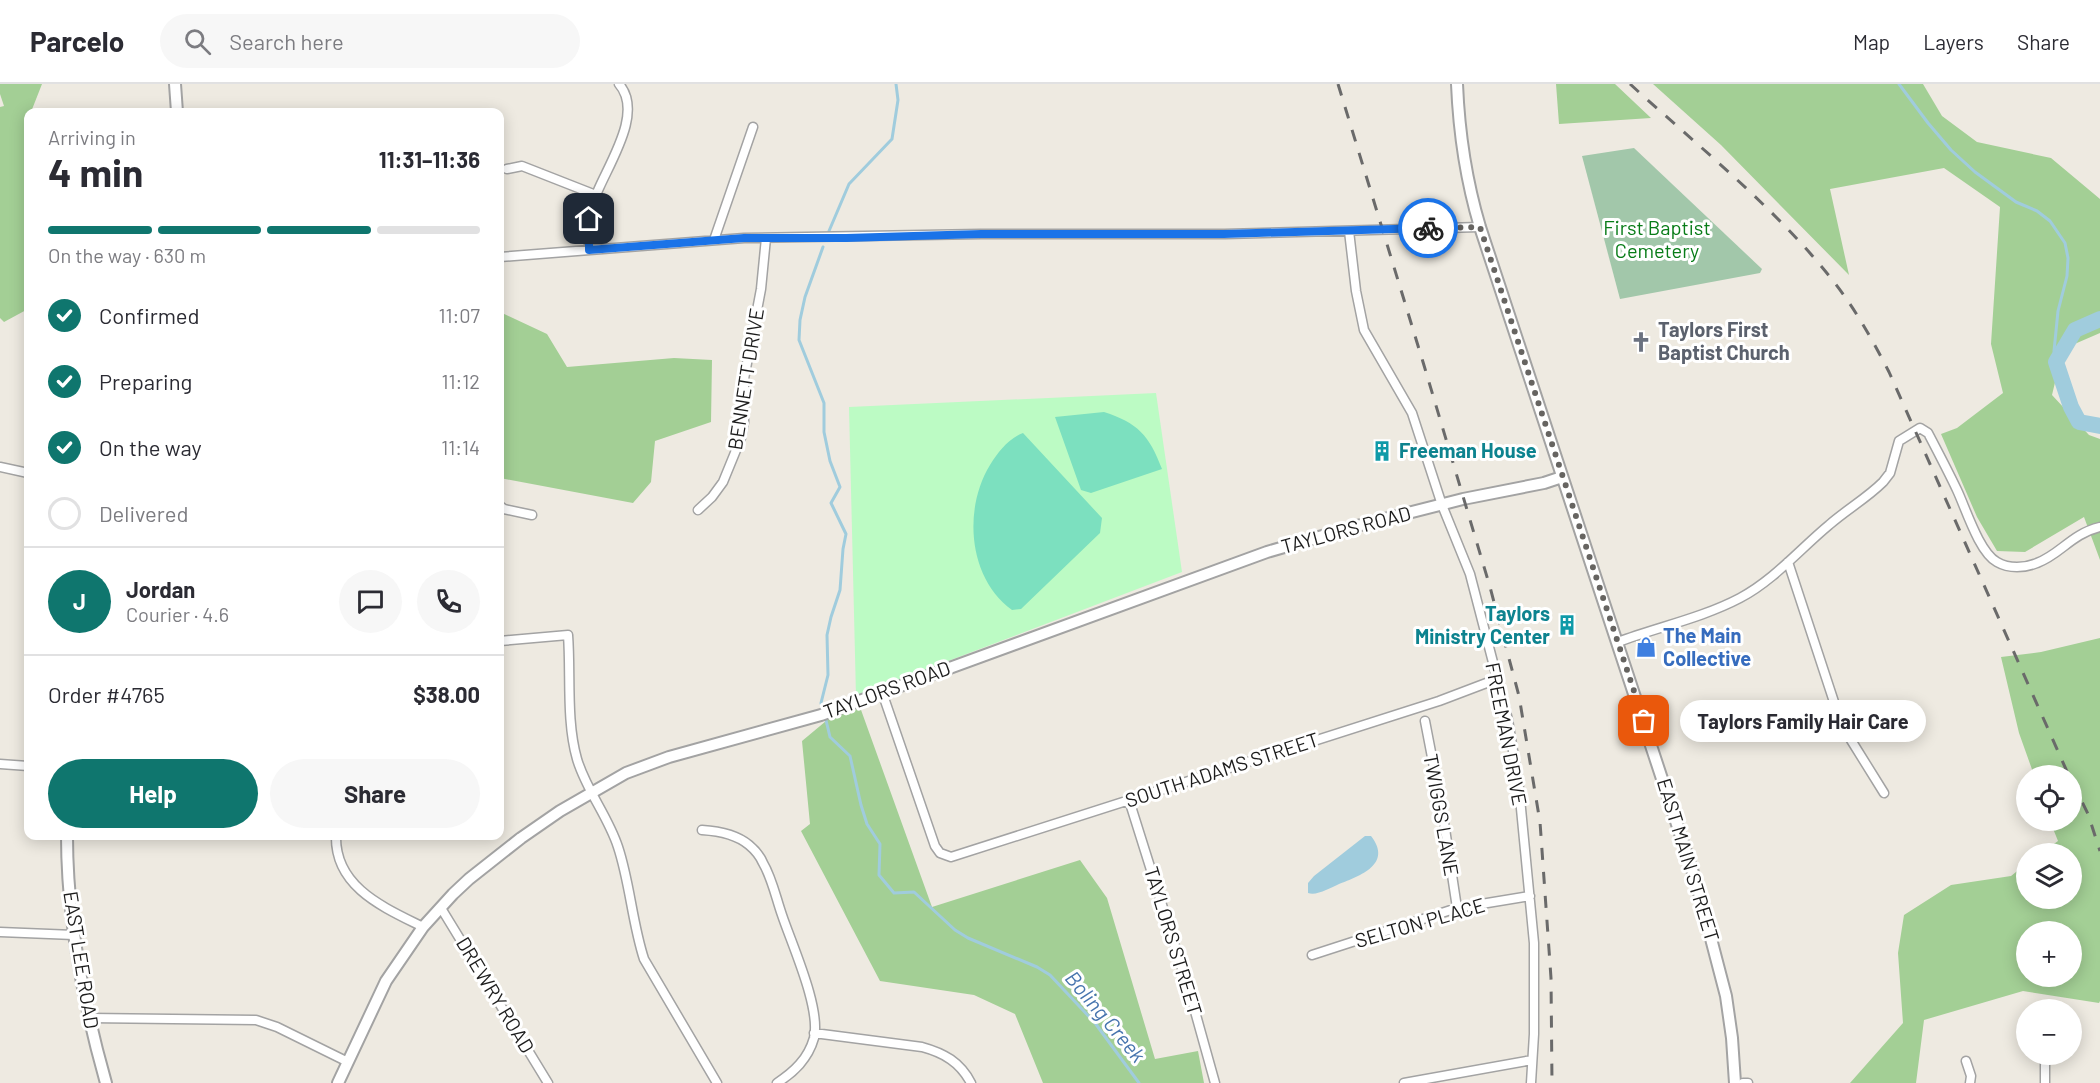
<!DOCTYPE html>
<meta charset="utf-8">
<style>
:root{--surface:#fff;--page:#f7f7f7;--text:#2b2b33;--muted:#7c7c81;--line:#e1e1e2;--accent:#0f766e}
body{margin:0;font-family:Barlow,sans-serif;background:var(--page);color:var(--text);height:100vh;display:flex;flex-direction:column;font-size:22px;white-space:nowrap}
*{box-sizing:border-box;margin:0}
p{font-size:20px;color:var(--muted)}
.icon{flex:none;width:33px;height:33px;fill:none;stroke:currentColor;stroke-width:2;stroke-linecap:round;stroke-linejoin:round}
.map{position:relative;flex:1;overflow:hidden}
.drawer{position:absolute;left:24px;top:24px;width:480px;height:732px;display:flex;flex-direction:column;background:var(--surface);border-radius:12px;box-shadow:0 3px 15px #0003}
.drawer>*{flex:none}
.fabs{position:absolute;left:2016px;top:681px;display:grid;gap:12px}
.fabs a{display:grid;place-items:center;width:66px;height:66px;border-radius:50%;background:var(--surface);box-shadow:0 3px 15px #0003;font-size:30px}
.pin{position:absolute;display:grid;place-items:center;width:51px;height:51px;color:#fff;margin:-26px;border-radius:12px;box-shadow:0 3px 9px #0006}
.courier{position:absolute;display:grid;place-items:center;width:60px;height:60px;margin:-30px;border:4px solid #1a73e8;border-radius:50%;background:#fff;color:#222;box-shadow:0 2px 8px #0007}
.bubble{position:absolute;height:42px;border-radius:21px;background:var(--surface);box-shadow:0 3px 15px #0003;font-size:20px;font-weight:700;line-height:42px;text-align:center}
.head em{font-style:normal;font-weight:700}
.head div{display:flex;flex-direction:column-reverse}
.head{display:flex;align-items:center;justify-content:space-between;height:102px;padding:0 24px}
h1{font-size:39px;font-weight:700;line-height:45px}
.bar{display:grid;grid-template-columns:repeat(4,1fr);gap:9px 6px;align-content:center;height:72px;padding:0 24px}
.bar i{height:8px;border-radius:4px;background:var(--line)}
.bar .on{background:var(--accent)}
.bar p{grid-column:span 4}
.line{display:flex;align-items:center;gap:15px;padding:0 24px;border-top:2px solid var(--line)}
.line div{flex:1}
.round{display:grid;place-items:center;flex:none;width:63px;height:63px;border-radius:32px;background:var(--page)}
ol{padding:0 24px;list-style:none}
li{display:flex;align-items:center;gap:18px;height:66px}
li p{margin-inline-start:auto}
li .icon{padding:6px;border-radius:50%;background:var(--accent);color:#fff;stroke-width:4}
li:last-child{color:var(--muted)}
li i{width:33px;height:33px;border:3px solid var(--line);border-radius:50%}
.action{display:flex;gap:12px;margin-top:auto;padding:12px 24px}
.action a{flex:1;height:69px;border-radius:36px;background:var(--accent);color:#fff;font-size:24px;font-weight:700;line-height:69px;text-align:center}
.action a+a{background:var(--page);color:var(--text)}
header{display:flex;align-items:center;gap:36px;box-sizing:border-box;height:84px;padding:0 30px;background:var(--surface);border-bottom:2px solid var(--line)}
header strong{font-size:28px}
nav{display:flex;gap:33px;margin-inline-start:auto;font-size:21px}
.search{width:420px;height:54px;background:var(--page);display:flex;align-items:center;gap:15px;box-sizing:border-box;padding:0 21px;border-radius:33px;color:var(--muted);font-size:22px}
.map>svg:first-child{display:block}
.forest{fill:#a3cf95;fill-rule:evenodd}
.cemetery{fill:#a2c7aa}
.park{fill:#bcfbc4}
.pitch{fill:#7ce0bf}
.water{fill:#a0ccdd}
.lines{fill:none;stroke-linecap:round;stroke-linejoin:round}
.stream{stroke:#a0ccdd;stroke-width:3}
.river{stroke:#a0ccdd;stroke-width:16}
.minor-casing{stroke:#a3a3a3;stroke-width:11}
.tertiary-casing{stroke:#a3a3a3;stroke-width:14}
.minor{stroke:#fff;stroke-width:8}
.tertiary{stroke:#fff;stroke-width:10}
.rail{stroke:#6a6a6a;stroke-width:3;stroke-dasharray:12 12;stroke-linecap:butt}
.done{stroke:#666461;stroke-width:6;stroke-dasharray:0 10.8}
.route{stroke:#1a73e8;stroke-width:8}
.labels{text-anchor:middle;stroke-width:6;stroke-linejoin:round;paint-order:stroke}
.park-label{font-size:20px;fill:#087c18;stroke:#fff}
.worship-label{font-size:20px;font-weight:bold;fill:#5b616d;stroke:#fff;text-anchor:start}
.street-label{font-size:20px;fill:#1c1c1c;stroke:#fff}
.culture-label{font-size:20px;font-weight:bold;fill:#0d838f;stroke:#fff;text-anchor:start}
.shop-label{font-size:20px;font-weight:bold;fill:#366cbe;stroke:#fff;text-anchor:start}
.water-label{font-size:21px;font-style:italic;fill:#4775ae;stroke:#fff}
</style>
<header>
<strong>Parcelo</strong>
<div class="search"><svg class="icon" aria-label="search" viewBox="0 0 24 24"><circle cx="10" cy="10" r="6"/><path d="M15 15l6 6"/></svg>Search here</div>
<nav><a>Map</a><a>Layers</a><a>Share</a></nav>
</header>
<div class="map">
<svg width="2100" height="999" viewBox="0 0 2100 999">
<rect width="100%" height="100%" fill="#eeeae1"/>
<!-- forest -->
<path class="forest" d="M 0,0 L 42,0 L 31,28 L 28,28 L 26,43 L 28,49 L 28,225 L 4,238 L 0,234 L 0,23 L 4,22 L 0,10 Z
M 1556,0 L 1615,0 L 1651,34 L 1559,40 Z
M 1653,0 L 1923,0 L 1942,32 L 1977,58 L 2051,74 L 2100,115 L 2100,249 L 2063,265 L 2052,311 L 2089,351 L 2100,355 L 2100,476 L 2084,433 L 2025,468 L 1997,467 L 1977,433 L 1941,350 L 1957,344 L 2003,309 L 1991,260 L 2000,123 L 1944,84 L 1830,105 L 1849,191 L 1721,61 Z
M 500,228 L 547,250 L 567,283 L 674,274 L 712,276 L 711,338 L 655,357 L 651,398 L 633,419 L 500,394 Z
M 2100,554 L 2100,917 L 2099,919 L 2023,907 L 1924,936 L 1916,999 L 1850,999 L 1903,939 L 1898,869 L 1904,831 L 1951,801 L 2011,792 L 2026,780 L 2026,814 L 2072,814 L 2072,770 L 2041,769 L 2058,757 L 2050,737 L 2072,736 L 2072,692 L 2034,691 L 2019,649 L 2001,573 L 2041,568 ZM 2026,848 L 2072,848 L 2072,892 L 2026,892 Z
M 856,612 L 932,823 L 1080,776 L 1107,814 L 1155,975 L 1198,967 L 1204,999 L 1043,999 L 1015,930 L 974,911 L 880,897 L 801,747 L 810,740 L 802,657 Z"/>
<!-- cemetery -->
<path class="cemetery" d="M 1634,64 L 1762,185 L 1760,189 L 1620,215 L 1582,72 Z"/>
<!-- park -->
<path class="park" d="M 1156,309 L 1182,488 L 856,612 L 849,323 Z"/>
<!-- pitch -->
<path class="pitch" d="M 1104,328 C 1138,339 1149,351 1162,385 L 1091,409 L 1081,406 L 1055,333 Z
M 1023,349 L 1102,434 L 1100,449 L 1021,525 L 1012,526 C 968,494 963,425 990,381 C 999,367 1008,355 1023,349 Z"/>
<!-- water -->
<path class="water" d="M 1365,752 L 1371,752 C 1393,780 1360,792 1339,800 C 1330,804 1317,812 1308,809 L 1308,799 L 1314,792 Z"/>
<g class="lines">
<!-- stream -->
<path class="stream" d="M 1899,0 L 1928,39 L 1951,66 L 1975,88 L 2016,118 L 2037,127 L 2050,137 L 2065,159 L 2068,174 L 2067,192 L 2058,227 L 2054,267 L 2056,278
M 829,147 L 849,100 L 892,55 L 898,16 L 896,0
M 823,163 L 805,213 L 800,236 L 799,256 L 824,319 L 824,348 L 830,377 L 840,403 L 831,419 L 846,450 L 843,465 L 840,506 L 831,533 L 827,551 L 828,591 L 821,619 L 823,626
M 825,632 L 830,653 L 850,672 L 861,721 L 867,740 L 880,760 L 879,791 L 894,809 L 914,808 L 955,846 L 968,854 L 1037,883 L 1050,891 L 1095,939 L 1139,999"/>
<!-- river -->
<path class="river" d="M 2100,235 L 2075,246 L 2056,278 L 2071,323 L 2079,338 L 2100,342"/>
<!-- minor casing -->
<g class="minor-casing">
<path id="minor" d="M 507,85 L 522,82 L 596,111
M 1349,147 L 1356,207 L 1364,246 L 1412,329 L 1442,421 L 1470,490 L 1508,636 L 1519,704 L 1534,859 L 1534,950 L 1531,999
M 714,156 L 753,43
M 589,166 C 589,150 588,135 593,119 C 603,87 646,31 619,0
M 500,173 L 744,154 L 981,150 L 1225,150 L 1480,143
M 0,383 L 28,389
M 500,422 L 504,425 L 532,431
M 698,426 L 712,413 L 723,398 L 741,354 L 744,338 L 744,295 L 761,205 L 766,154
M 1788,478 L 1837,627 L 1851,656 L 1884,709
M 500,557 L 568,551 C 571,590 566,637 577,675 C 586,706 608,732 618,763 C 630,799 632,838 644,875 L 717,999
M 1618,558 C 1658,543 1702,534 1740,514 C 1774,496 1800,465 1829,441 C 1846,426 1867,414 1883,398 L 1890,389 L 1899,357 L 1920,344 L 1928,349 C 1938,368 1948,387 1957,406 C 1966,425 1979,468 1997,478 C 2009,485 2025,484 2037,479 C 2061,470 2071,450 2100,443
M 882,608 L 935,762 L 940,769 L 951,773 L 1439,617 L 1497,595
M 1425,637 L 1442,725 L 1457,824
M 0,680 L 28,682
M 1129,716 L 1191,913 L 1215,999
M 702,746 C 718,747 736,750 749,761 C 755,766 760,772 763,779 C 772,794 776,814 782,831 C 792,861 821,924 814,954 C 808,975 794,988 777,999
M 336,752 C 335,803 383,823 423,843
M 441,824 L 548,999
M 0,848 L 74,851
M 1312,871 L 1457,824 L 1530,812
M 89,934 L 256,936 L 277,943 L 348,978
M 814,949 L 922,963 C 944,969 960,978 971,999
M 1966,977 L 1971,992 L 1970,999
M 2045,977 L 2045,999
M 1404,999 L 1532,976
M 1743,999 L 1748,999"/>
</g>
<!-- tertiary casing -->
<g class="tertiary-casing">
<path id="tertiary" d="M 175,0 L 177,28
M 1457,0 C 1459,49 1466,96 1480,143 L 1697,801 L 1726,912 L 1732,954 L 1735,999
M 67,752 C 67,836 83,918 106,999
M 338,999 L 386,897 L 423,843 L 453,810 L 469,795 L 521,754 L 560,727 L 626,689 L 669,673 L 821,631 L 1267,468 L 1357,442 L 1463,415 L 1544,399 L 1562,393"/>
</g>
<!-- minor -->
<use href="#minor" class="minor"/>
<!-- tertiary -->
<use href="#tertiary" class="tertiary"/>
<!-- rail -->
<path class="rail" d="M 1338,0 L 1423,278 L 1490,503 L 1519,612 L 1540,738 L 1551,894 L 1552,999
M 1630,0 C 1698,62 1777,125 1834,198 C 1856,226 1873,257 1889,288 L 2069,692
M 2072,697 L 2088,730 L 2100,767"/>
</g>
<g class="lines">
<!-- done -->
<path class="done" d="M 1428,144 L 1480,143 L 1644,637"/>
<!-- route -->
<path class="route" d="M 589,135 L 589,166 L 744,154 L 846,154 L 981,150 L 1224,150 L 1428,144"/>
</g>
<!-- icons -->
<defs>
<g id="church-bare" transform="scale(1.62)"><path d="M-1.2-6h2.4v3.5h3.3v2.4h-3.3V6h-2.4V-.1h-3.3v-2.4h3.3Z" fill="#6b7280" stroke="#fff" stroke-width="2.5" paint-order="stroke"/></g>
<g id="building-bare" transform="scale(1.62)"><path d="M-4-6H4V6H1V3H-1V6H-4ZM-2.5-4.3h1.7v1.8h-1.7ZM.8-4.3h1.7v1.8H.8ZM-2.5-1h1.7V.8h-1.7ZM.8-1h1.7V.8H.8Z" fill="#0f9aa8" stroke="#fff" stroke-width="2.5" paint-order="stroke"/></g>
<g id="shop-bare" transform="scale(1.62)"><path d="M-5-2.5h2.3a2.7 3.5 0 0 1 5.4 0H5L5.5 6h-11ZM-1.5-2.5h3a1.5 2.3 0 0 0-3 0Z" fill="#3f7fe0" stroke="#fff" stroke-width="2.5" paint-order="stroke"/></g>
</defs>
<g fill-rule="evenodd">
<use href="#church-bare" x="1641" y="258"/>
<use href="#building-bare" x="1382" y="367"/>
<use href="#building-bare" x="1567" y="541"/>
<use href="#shop-bare" x="1646" y="563"/>
</g>
<g class="labels">
<!-- park labels -->
<g class="park-label">
<text x="1657" y="151">First Baptist<tspan x="1657" dy="23">Cemetery</tspan></text>
</g>
<!-- worship labels -->
<g class="worship-label">
<text x="1658" y="253">Taylors First<tspan x="1658" dy="23">Baptist Church</tspan></text>
</g>
<!-- street labels -->
<g class="street-label">
<text transform="translate(746 295) rotate(-81)" y="7">BENNETT DRIVE</text>
<text transform="translate(1346 446) rotate(-15)" y="7">TAYLORS ROAD</text>
<text transform="translate(887 606) rotate(-20)" y="7">TAYLORS ROAD</text>
<text transform="translate(1506 650) rotate(79)" y="7">FREEMAN DRIVE</text>
<text transform="translate(1222 686) rotate(-18)" y="7">SOUTH ADAMS STREET</text>
<text transform="translate(1441 731) rotate(80)" y="7">TWIGGS LANE</text>
<text transform="translate(1688 776) rotate(73)" y="7">EAST MAIN STREET</text>
<text transform="translate(1420 839) rotate(-16)" y="7">SELTON PLACE</text>
<text transform="translate(1173 857) rotate(73)" y="7">TAYLORS STREET</text>
<text transform="translate(81 876) rotate(81)" y="7">EAST LEE ROAD</text>
<text transform="translate(495 911) rotate(59)" y="7">DREWRY ROAD</text>
</g>
<!-- culture labels -->
<g class="culture-label">
<text x="1399" y="374">Freeman House</text>
<text x="1550" y="537" text-anchor="end">Taylors<tspan x="1550" dy="23">Ministry Center</tspan></text>
</g>
<!-- shop labels -->
<g class="shop-label">
<text x="1663" y="559">The Main<tspan x="1663" dy="23">Collective</tspan></text>
</g>
<!-- water labels -->
<g class="water-label">
<text transform="translate(1105 933) rotate(50)" y="7">Boling Creek</text>
</g>
</g>
</svg>
<div class="fabs">
<a><svg class="icon" aria-label="locate" viewBox="0 0 24 24"><circle cx="12" cy="12" r="6"/><path d="M12 2v4M12 18v4M2 12h4M18 12h4"/></svg></a>
<a><svg class="icon" aria-label="layers" viewBox="0 0 24 24"><path d="M12 4l9 5-9 5-9-5zM3 14l9 5 9-5"/></svg></a>
<a>+</a>
<a>−</a>
</div>
<div class="pin" style="left:1644px;top:637px;background:#ea580c"><svg class="icon" aria-label="bag" viewBox="0 0 24 24"><path d="M5 8h14l-1 12H6zM9 8a3 3 0 0 1 6 0"/></svg></div>
<div class="pin" style="left:589px;top:135px;background:#1f2937"><svg class="icon" aria-label="home" viewBox="0 0 24 24"><path d="M3 11l9-7 9 7M6 9v11h12V9"/></svg></div>
<div class="courier" style="left:1428px;top:144px"><svg class="icon" aria-label="bike" viewBox="0 0 24 24"><circle cx="6" cy="16" r="4"/><circle cx="18" cy="16" r="4"/><path d="M6 16l4-8h5l3 8M10 8l3 8H6M13 5h3"/></svg></div>
<div class="bubble" style="left:1680px;top:616px;width:246px">Taylors Family Hair Care</div>
<section class="drawer">
<div class="head"><div><h1>4 min</h1><p>Arriving in</p></div><em>11:31–11:36</em></div>
<div class="bar"><i class="on"></i><i class="on"></i><i class="on"></i><i></i><p>On the way · 630 m</p></div>
<ol>
<li><svg class="icon" aria-label="check" viewBox="0 0 24 24"><path d="M5 12l5 5 9-10"/></svg>Confirmed<p>11:07</p></li>
<li><svg class="icon" aria-label="check" viewBox="0 0 24 24"><path d="M5 12l5 5 9-10"/></svg>Preparing<p>11:12</p></li>
<li><svg class="icon" aria-label="check" viewBox="0 0 24 24"><path d="M5 12l5 5 9-10"/></svg>On the way<p>11:14</p></li>
<li><i></i>Delivered</li>
</ol>
<div class="line" style="height:108px"><b class="round" style="background:var(--accent);color:#fff">J</b><div><b>Jordan</b><p>Courier · 4.6</p></div><a class="round"><svg class="icon" aria-label="chat" viewBox="0 0 24 24"><path d="M4 5h16v11H9l-5 4z"/></svg></a><a class="round"><svg class="icon" aria-label="phone" viewBox="0 0 24 24"><path d="M5 4h4l2 5-3 2q2 4 5 5l2-3 5 2v4C11 20 4 13 5 4z"/></svg></a></div>
<div class="line" style="height:78px"><div>Order #4765</div><b>$38.00</b></div>
<div class="action"><a>Help</a><a>Share</a></div>
</section>
</div>
